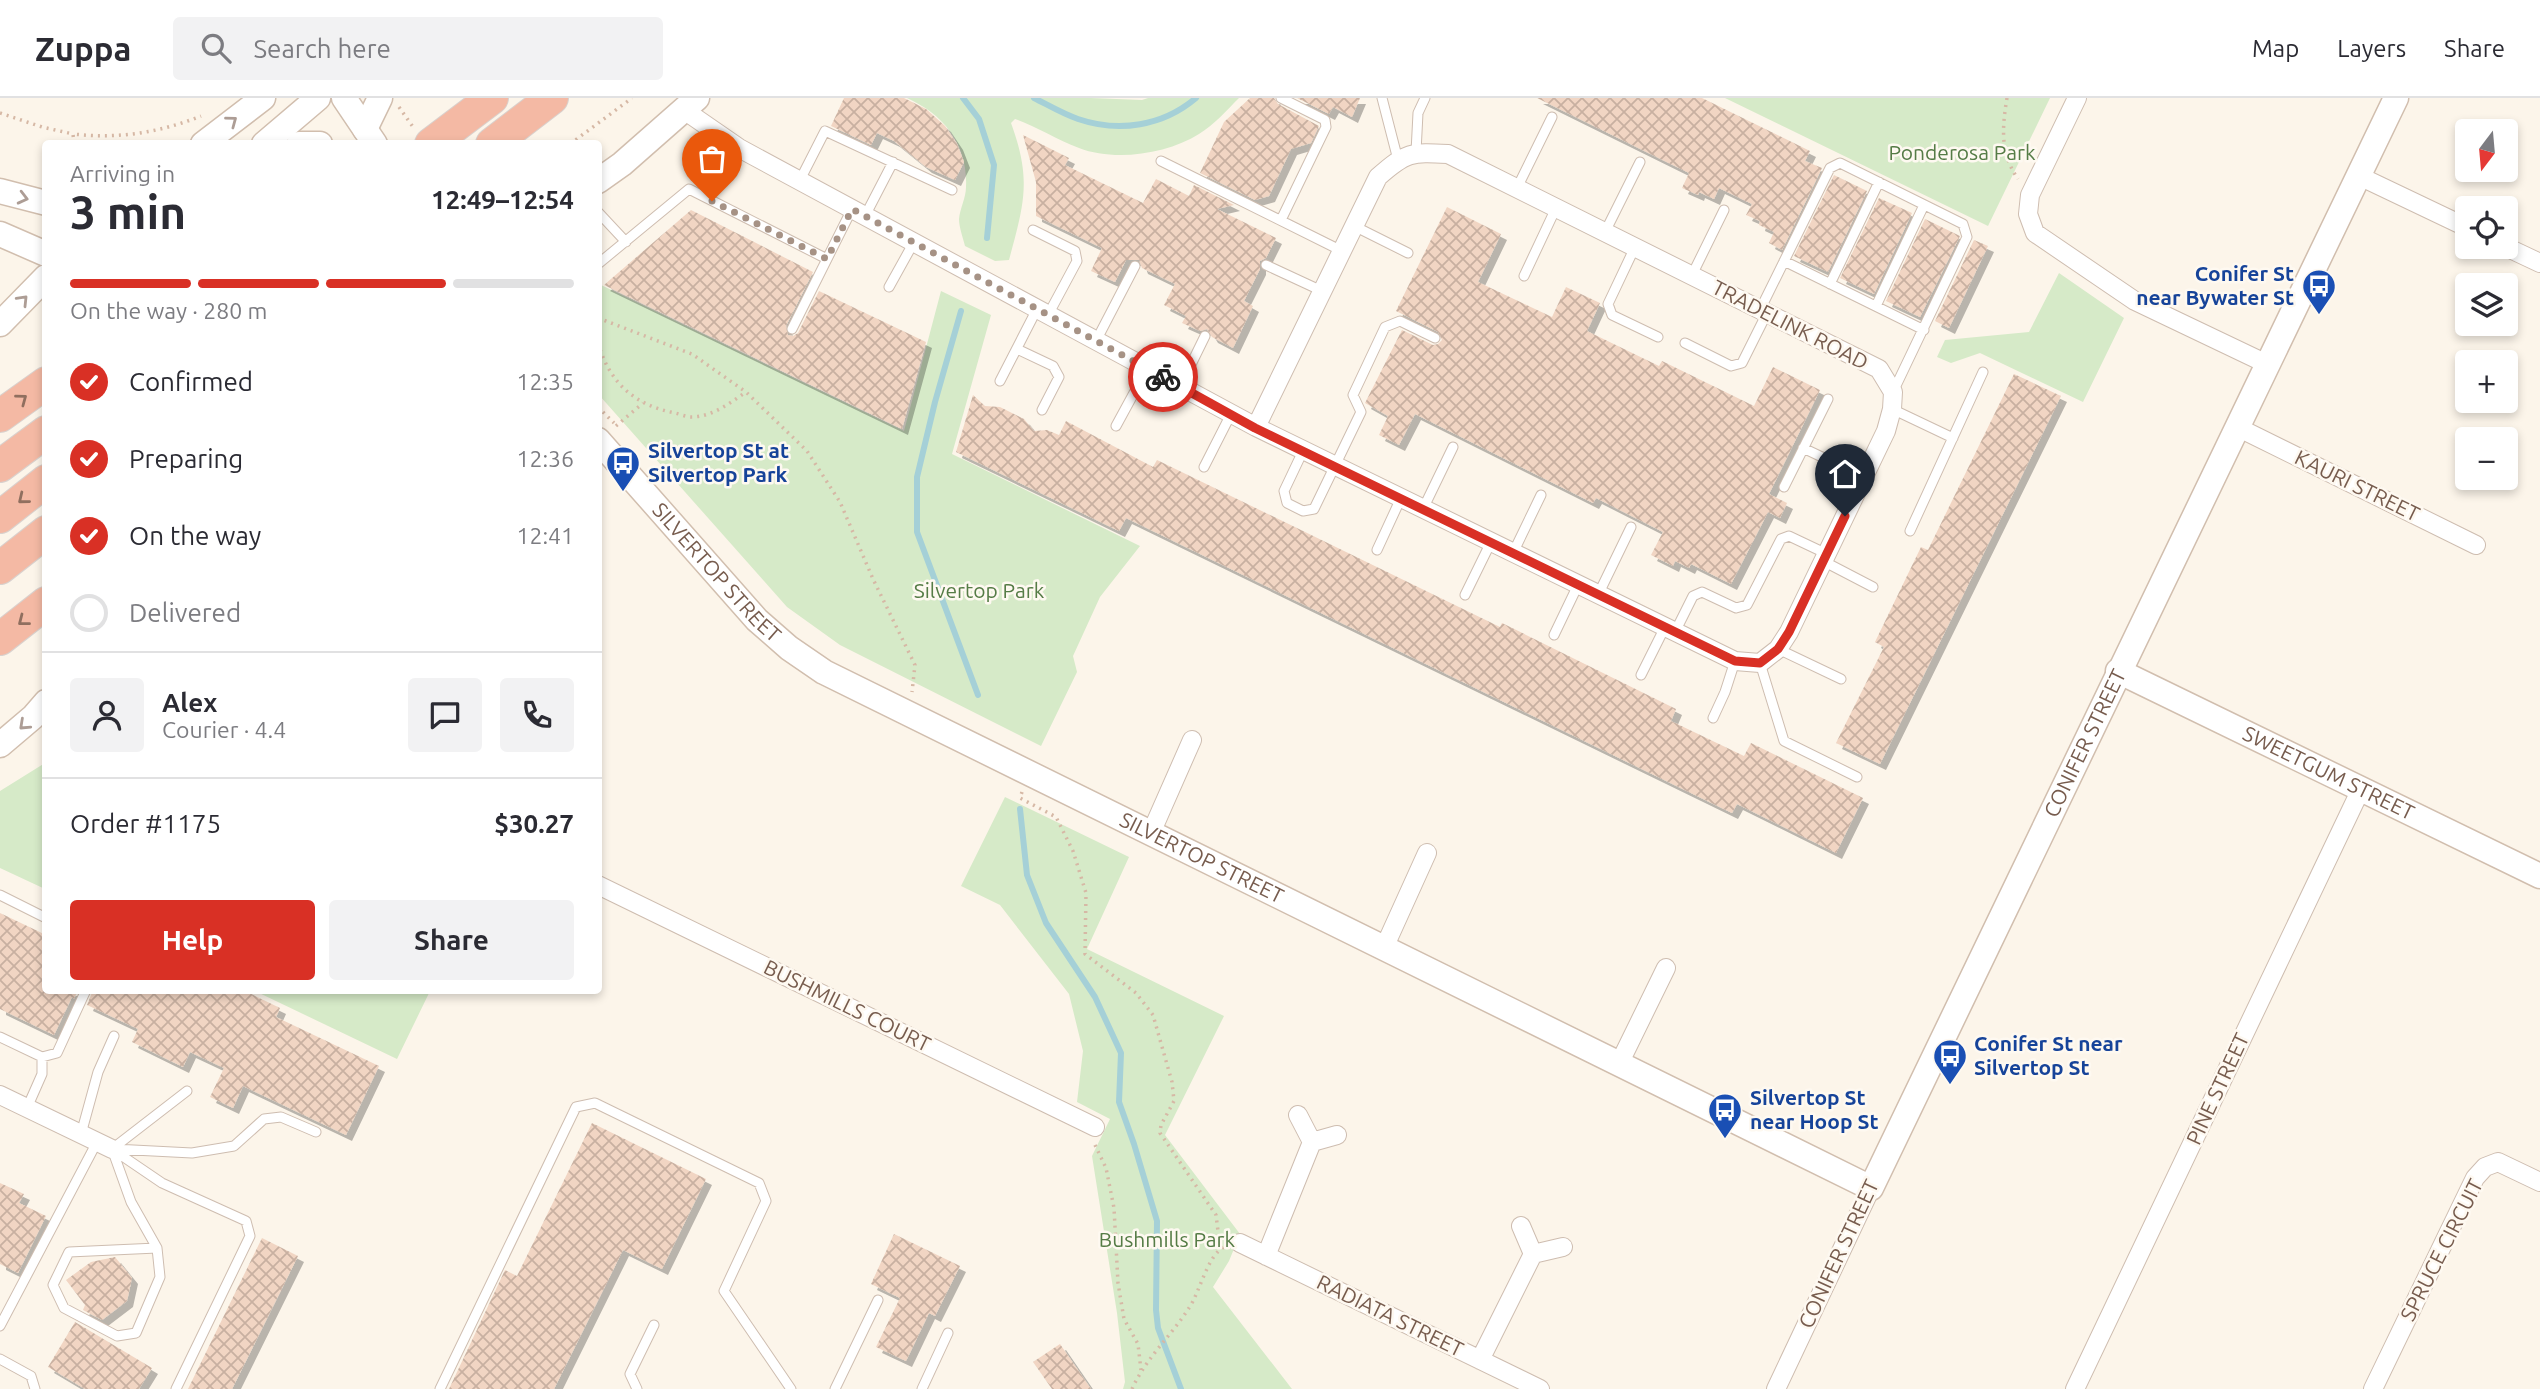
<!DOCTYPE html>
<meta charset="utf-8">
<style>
:root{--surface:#fff;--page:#f2f2f3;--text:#2b2b33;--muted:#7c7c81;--line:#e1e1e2;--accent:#d93025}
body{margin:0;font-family:Ubuntu,sans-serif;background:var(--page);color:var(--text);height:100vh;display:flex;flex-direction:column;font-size:26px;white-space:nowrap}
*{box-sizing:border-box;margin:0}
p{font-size:23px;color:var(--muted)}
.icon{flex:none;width:38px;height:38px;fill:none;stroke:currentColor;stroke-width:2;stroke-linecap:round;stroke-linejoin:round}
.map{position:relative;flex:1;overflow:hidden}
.side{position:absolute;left:42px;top:42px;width:560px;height:854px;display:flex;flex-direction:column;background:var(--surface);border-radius:7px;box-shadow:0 4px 10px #0003}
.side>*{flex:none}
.needle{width:46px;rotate:196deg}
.tools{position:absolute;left:2455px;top:21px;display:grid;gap:14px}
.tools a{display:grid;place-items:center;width:63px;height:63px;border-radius:7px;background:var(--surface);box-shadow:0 4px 10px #0003;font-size:35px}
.pin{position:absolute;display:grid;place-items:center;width:60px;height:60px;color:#fff;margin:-72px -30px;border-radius:50% 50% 50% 0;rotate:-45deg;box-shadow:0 0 7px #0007}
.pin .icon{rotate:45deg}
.courier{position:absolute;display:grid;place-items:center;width:70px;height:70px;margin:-35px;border:5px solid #d93025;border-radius:50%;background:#fff;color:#222;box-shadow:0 2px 9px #0007}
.overview em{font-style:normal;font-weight:700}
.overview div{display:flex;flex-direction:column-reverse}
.overview{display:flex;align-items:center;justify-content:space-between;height:119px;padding:0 28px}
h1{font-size:46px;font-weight:700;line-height:52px}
.bar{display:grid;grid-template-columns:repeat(4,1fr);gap:10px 7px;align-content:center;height:84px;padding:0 28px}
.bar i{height:9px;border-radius:5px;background:var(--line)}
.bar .selected{background:var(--accent)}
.bar p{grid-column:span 4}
.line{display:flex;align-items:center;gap:18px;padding:0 28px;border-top:2px solid var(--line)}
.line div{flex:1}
.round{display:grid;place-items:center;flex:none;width:74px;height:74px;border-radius:7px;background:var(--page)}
ol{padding:0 28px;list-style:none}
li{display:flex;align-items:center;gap:21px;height:77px}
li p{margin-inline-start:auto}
li .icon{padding:7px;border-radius:50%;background:var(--accent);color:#fff;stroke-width:4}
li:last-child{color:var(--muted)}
li i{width:38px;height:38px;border:4px solid var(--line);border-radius:50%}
.button{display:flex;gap:14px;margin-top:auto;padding:14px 28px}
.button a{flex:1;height:80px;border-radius:7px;background:var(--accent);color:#fff;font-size:28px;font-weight:700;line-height:80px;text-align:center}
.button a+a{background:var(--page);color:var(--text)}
header{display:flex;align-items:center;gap:42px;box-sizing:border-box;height:98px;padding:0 35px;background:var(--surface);border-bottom:2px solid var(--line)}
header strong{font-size:33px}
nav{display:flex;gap:38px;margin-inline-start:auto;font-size:24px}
.search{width:490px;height:63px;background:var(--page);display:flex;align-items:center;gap:18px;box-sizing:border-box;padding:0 24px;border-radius:7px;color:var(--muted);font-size:26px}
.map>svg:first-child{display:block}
.park{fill:#d6eac8}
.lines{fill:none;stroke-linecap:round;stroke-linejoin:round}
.stream{stroke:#a5d0d7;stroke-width:6}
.building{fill:url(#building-cross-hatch);filter:url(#shadow)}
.lane-casing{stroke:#cebdb0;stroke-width:11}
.street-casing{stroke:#cebdb0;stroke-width:20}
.secondary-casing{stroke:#d1beae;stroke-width:27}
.highway-casing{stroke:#d9d1cd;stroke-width:34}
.path{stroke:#d6b8a5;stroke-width:3.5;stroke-dasharray:2 5;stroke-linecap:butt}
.lane{stroke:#fff;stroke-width:9}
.street{stroke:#fff;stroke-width:18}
.secondary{stroke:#fff;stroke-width:24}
.highway{stroke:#f4b9a4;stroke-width:32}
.oneway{stroke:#ad9d95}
.oneway2{stroke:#906f5f}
.done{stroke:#a69285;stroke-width:7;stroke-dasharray:0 12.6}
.route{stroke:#d93025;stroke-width:9}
.labels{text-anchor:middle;stroke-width:5;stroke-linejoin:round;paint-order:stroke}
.park-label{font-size:21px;fill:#557c46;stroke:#fef9f1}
.transit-label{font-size:21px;font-weight:bold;fill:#164399;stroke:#fef9f1;text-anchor:start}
.street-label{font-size:21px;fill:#775c4e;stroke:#fef9f1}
</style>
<header>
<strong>Zuppa</strong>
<div class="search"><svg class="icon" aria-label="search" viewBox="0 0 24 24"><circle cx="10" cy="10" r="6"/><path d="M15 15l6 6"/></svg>Search here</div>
<nav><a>Map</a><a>Layers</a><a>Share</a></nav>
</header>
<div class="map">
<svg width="2540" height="1291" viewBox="0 0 2540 1291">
<defs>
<pattern id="building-cross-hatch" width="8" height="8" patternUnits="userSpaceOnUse" patternTransform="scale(1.75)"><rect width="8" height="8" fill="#f1d5c3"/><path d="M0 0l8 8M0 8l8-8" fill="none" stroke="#c8b0a1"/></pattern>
<filter id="shadow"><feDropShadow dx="6" dy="6" stdDeviation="0" flood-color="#0004"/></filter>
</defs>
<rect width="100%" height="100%" fill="#fcf5ea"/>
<!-- park -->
<path class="park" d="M 907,0 L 1091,0 L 1142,2 L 1148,0 L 1239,0 C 1227,12 1214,27 1199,36 C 1167,56 1115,64 1079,50 C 1057,42 1037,29 1015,21 L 1011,25 C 1032,82 1024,106 1009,162 L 995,163 L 965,148 C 963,140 959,129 959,121 C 960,110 966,100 966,89 C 968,46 944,17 907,0 Z
M 1725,0 L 2050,0 L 1988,128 Z
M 2059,175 L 2124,220 L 2083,304 L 1980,255 L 1951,265 L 1937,259 L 1945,242 L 2029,234 Z
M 599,186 L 904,333 L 941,193 L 991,217 L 952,356 L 1140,448 L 1100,499 L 1073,558 L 1077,574 L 1041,648 L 840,547 L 787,509 L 599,297 Z
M 45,665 L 45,791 L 0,770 L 0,693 Z
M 1005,699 L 1129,759 L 1087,851 L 1224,918 L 1165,1037 L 1240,1136 L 1229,1163 L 1213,1189 L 1292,1291 L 1123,1291 L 1125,1284 L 1117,1215 L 1092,1058 L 1110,1021 L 1077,1004 L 1083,953 L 1069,896 L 1000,807 L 961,788 Z
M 255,893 L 430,892 L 430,893 L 397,961 Z"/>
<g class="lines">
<!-- stream -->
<path class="stream" d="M 963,0 L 979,21 L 994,67 L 987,140
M 1034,0 C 1048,7 1063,16 1078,21 C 1119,35 1163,28 1196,0
M 961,213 L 935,304 L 917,379 L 917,434 L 978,597
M 1020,711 L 1027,777 L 1046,825 L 1095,899 L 1121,955 L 1119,1004 L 1134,1046 L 1157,1123 L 1156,1212 L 1158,1230 L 1181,1291"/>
</g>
<!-- building -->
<path class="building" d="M 844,0 L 904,0 L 926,11 L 945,28 L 957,46 L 964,64 L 955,82 L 926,69 L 894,43 L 877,35 L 871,47 L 831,28 Z
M 1250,0 L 1274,0 L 1278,6 L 1319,28 L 1311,45 L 1291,51 L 1269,98 L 1255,102 L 1200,75 L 1224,24 Z
M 1297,0 L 1360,0 L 1352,19 L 1333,9 L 1329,16 Z
M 1537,0 L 1702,0 L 1810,53 L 1805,63 L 1822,70 L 1782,152 L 1769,145 L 1774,134 L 1759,127 L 1760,123 L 1746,117 L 1752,106 L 1719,90 L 1714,101 L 1699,94 L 1698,97 L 1682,90 L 1689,75 Z
M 1023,37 L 1069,60 L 1065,67 L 1143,105 L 1156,81 L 1189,98 L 1194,87 L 1234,107 L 1217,111 L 1276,140 L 1266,160 L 1260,163 L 1260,171 L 1244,203 L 1253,208 L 1233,250 L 1212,239 L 1207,231 L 1200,233 L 1182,225 L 1186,218 L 1164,207 L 1175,186 L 1142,170 L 1139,162 L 1126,162 L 1115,184 L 1091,173 L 1102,150 L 1036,118 L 1036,84 Z
M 1834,77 L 1867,93 L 1828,174 L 1794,158 Z
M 1879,100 L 1912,115 L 1874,196 L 1840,180 Z
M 1447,109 L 1501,136 L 1478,184 L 1552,219 L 1566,189 L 1600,205 L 1587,233 L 1659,268 L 1662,263 L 1754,308 L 1773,269 L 1820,292 L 1769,396 L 1787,405 L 1780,420 L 1768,414 L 1731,486 L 1691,466 L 1689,470 L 1675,463 L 1673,468 L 1651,457 L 1663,434 L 1596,400 L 1593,405 L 1415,316 L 1399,347 L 1379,337 L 1388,318 L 1365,305 L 1402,232 L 1433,247 L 1438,246 L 1442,242 L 1438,234 L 1396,213 Z
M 691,112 L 813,174 L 786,228 L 788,237 L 793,238 L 798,235 L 819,193 L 926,244 L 902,331 L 604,187 Z
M 1925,121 L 1960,138 L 1920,219 L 1886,203 Z
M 1974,142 L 1988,148 L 1949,230 L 1935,223 Z
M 2014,276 L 2061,298 L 1880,666 L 1836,645 L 1884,549 L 1875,544 L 1921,449 L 1928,452 Z
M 973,297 L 985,308 L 1000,309 L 1024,321 L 1034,333 L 1047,332 L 1059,337 L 1066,323 L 1153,369 L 1157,362 L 1500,529 L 1502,525 L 1676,611 L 1671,623 L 1744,658 L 1751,645 L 1863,700 L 1836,755 L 1737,706 L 1732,715 L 1126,420 L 1119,433 L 956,354 Z
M 0,815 L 46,837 L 46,892 L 78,892 L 74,901 L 72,899 L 54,937 L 0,911 Z
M 93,892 L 243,892 L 280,910 L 276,919 L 379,968 L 346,1037 L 243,988 L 233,1010 L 210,999 L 224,970 L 190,954 L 183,969 L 132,944 L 138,931 L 87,907 Z
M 592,1025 L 706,1081 L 662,1171 L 623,1152 L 554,1291 L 449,1291 L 505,1172 L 517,1178 Z
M 0,1085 L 24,1096 L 19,1105 L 46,1118 L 18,1175 L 0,1166 Z
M 894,1136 L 960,1168 L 935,1218 L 929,1215 L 906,1263 L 876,1249 L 900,1200 L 871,1186 Z
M 262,1140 L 298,1158 L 232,1291 L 188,1291 Z
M 115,1159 L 132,1180 L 127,1203 L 102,1222 L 83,1212 L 85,1207 L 66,1182 L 91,1164 Z
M 75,1224 L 152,1270 L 139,1291 L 85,1291 L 48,1269 Z
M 1060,1246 L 1091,1291 L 1052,1291 L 1033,1264 Z"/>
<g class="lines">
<!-- lane casing -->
<g class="lane-casing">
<path id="lane" d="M 1382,0 L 1398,62
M 1416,54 L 1418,15 L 1425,0
M 1161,63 L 1342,153
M 800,82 L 825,33 L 952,92
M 1517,90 L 1552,19
M 598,114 L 626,144
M 865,118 L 893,64
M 1281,122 L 1326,29 L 1325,22 L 1281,0
M 1354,128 L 1408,155
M 1033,132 L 1075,153 L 1077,163 L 1048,217
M 1605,134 L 1640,64
M 1635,149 L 1608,206 L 1612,217 L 1658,239
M 1784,163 L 1924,232
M 598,166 L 689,91 L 827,161
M 1266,167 L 1322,193
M 1692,177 L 1724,112
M 1524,178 L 1556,110
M 1830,186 L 1879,84
M 889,189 L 914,144
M 1876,208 L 1924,107
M 1760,212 L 1830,70 L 1840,65 L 1963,126 L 1967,139 L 1893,294
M 792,231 L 852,111
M 1096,243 L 1135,168
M 1685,245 L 1731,268 L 1742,265 L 1767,215
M 1017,251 L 1053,268 L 1059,279 L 1042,312
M 1000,283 L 1037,211
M 1180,289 L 1205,238
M 1892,311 L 1953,340
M 1116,328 L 1147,271
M 1803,350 L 1864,379
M 1303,353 L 1284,393 L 1287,405 L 1303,413 L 1314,411 L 1361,314 L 1353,297 L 1385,229 L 1400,223 L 1435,240
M 1204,369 L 1231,316
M 1784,389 L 1828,301
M 1423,411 L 1453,349
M 1910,433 L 1983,274
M 1377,452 L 1401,400
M 1513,455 L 1541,397
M 1823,463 L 1873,489
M 1465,497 L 1491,444
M 1598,497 L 1631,429
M 1675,534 L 1693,498 L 1702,494 L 1736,510 L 1747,507 L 1781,441 L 1789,438 L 1827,456
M 1554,537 L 1578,487
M 1778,551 L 1841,581
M 1760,565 L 1784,643 L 1857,679
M 1641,577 L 1665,529
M 1713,620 L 1725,594 L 1735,563
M 0,797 L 46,820
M 0,939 L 42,959 L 57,955 L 86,892
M 27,1010 L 42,976 L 42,959
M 81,1036 L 98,974 L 114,938
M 112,1051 L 131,1104 L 157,1150 L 160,1179 L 136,1235 L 117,1238 L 64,1210 L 53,1187 L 69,1154 L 157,1150
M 112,1051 L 162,1085 L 246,1123 L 250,1138 L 176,1291
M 112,1051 L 187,993
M 114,1051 L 192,1055 L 234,1048 L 264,1021 L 281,1019 L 316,1034
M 0,1228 L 97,1044
M 0,1261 L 31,1278 L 35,1291
M 440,1291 L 576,1009 L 595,1005 L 759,1085 L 766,1103 L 724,1193 L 791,1291
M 637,1291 L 630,1276 L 654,1227
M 835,1291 L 878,1202
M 922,1291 L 948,1235"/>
</g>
<!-- street casing -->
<g class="street-casing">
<path id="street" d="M 2077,0 L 2030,97 L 2028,116 L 2035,135 L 2135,203 L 2267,266
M 684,12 L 739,50 L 1256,329 L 1735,563 L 1760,565 L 1778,551 L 1789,534 L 1886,333 L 1892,311 L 1893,294 L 1879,271 L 1448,56 C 1411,54 1406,54 1378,79 L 1256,329
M 2359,78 L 2468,130
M 2506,149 L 2540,165
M 2239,330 L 2476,447
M 1151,735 L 1192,642
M 598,787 L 1095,1029
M 1384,850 L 1427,755
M 1619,966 L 1666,870
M 0,997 L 112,1051
M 1298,1017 L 1312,1044 L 1337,1037
M 1521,1128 L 1533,1156 L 1563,1149
M 1240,1145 L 1540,1291
M 1266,1158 L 1312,1044
M 1480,1262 L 1533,1156
M 1776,1291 L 1871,1090
M 2075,1291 L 2361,691
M 2373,1291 L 2475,1080 L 2485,1069 L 2498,1064 L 2540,1084"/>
</g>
<!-- secondary casing -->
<g class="secondary-casing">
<g id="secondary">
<path d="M 344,0 L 375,46"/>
<path d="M 365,31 L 380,0"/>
<path d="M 203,46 L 263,0"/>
<path d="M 264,46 L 318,0"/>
<path d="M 299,46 L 320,46"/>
<path d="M 598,83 L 622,66 L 697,0"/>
<path d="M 0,93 L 46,105"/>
<path d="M 0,136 L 46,156"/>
<path d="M 0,226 L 46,179"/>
<path id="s1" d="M 598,342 L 757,522 L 789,550 L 824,574 L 1871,1090 L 2396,0"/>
<path id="s2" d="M 2118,573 L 2540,778"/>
<path d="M 0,647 L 33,619 L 46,604"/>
</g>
</g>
<!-- highway casing -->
<g class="highway-casing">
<path id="highway" d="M 431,46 L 492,0
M 492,46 L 552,0
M 0,318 L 46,285
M 0,368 L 46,334
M 0,419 L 46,383
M 0,470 L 46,434
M 0,541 L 46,505"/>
</g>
<!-- path -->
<path class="path" d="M 2007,0 C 2002,30 2000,55 2018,81
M 399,9 L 413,29
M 0,15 L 42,29 L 73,36
M 74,46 L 73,36 C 117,41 159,35 201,18
M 570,46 L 632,0
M 598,220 L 692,256 L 746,294 L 807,353 L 840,404 L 873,481 L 915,567 L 912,594
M 598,245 C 610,286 635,307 675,315 C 680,316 686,319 691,319 C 712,319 730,305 746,294
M 598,309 L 614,325
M 616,328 L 643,305
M 1022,694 L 1020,700 L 1056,719 L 1073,753 L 1086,795 L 1085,856 L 1136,895 L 1153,917 L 1172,984 L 1174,1003 L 1161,1027 L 1160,1035 L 1216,1117 L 1220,1149
M 1095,1047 L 1106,1070 L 1114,1110 L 1118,1185 L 1124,1221 L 1138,1246 L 1141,1272
M 1132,1291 C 1146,1260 1171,1238 1189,1210 C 1200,1194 1207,1158 1224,1149"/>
<!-- lane -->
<use href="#lane" class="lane"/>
<!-- street -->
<use href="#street" class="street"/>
<!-- secondary -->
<use href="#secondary" class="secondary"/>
<!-- highway -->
<use href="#highway" class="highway"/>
</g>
<!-- one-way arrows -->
<defs><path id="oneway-chevron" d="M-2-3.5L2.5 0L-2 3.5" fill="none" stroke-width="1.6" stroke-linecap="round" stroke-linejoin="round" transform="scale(1.75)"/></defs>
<g class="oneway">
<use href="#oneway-chevron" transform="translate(232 23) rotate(-37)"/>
<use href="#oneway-chevron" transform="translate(23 100) rotate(14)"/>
<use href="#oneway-chevron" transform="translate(23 202) rotate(-46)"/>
<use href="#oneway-chevron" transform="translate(24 627) rotate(137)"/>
</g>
<g class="oneway2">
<use href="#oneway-chevron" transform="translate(22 301) rotate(-37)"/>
<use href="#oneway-chevron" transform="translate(23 401) rotate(141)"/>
<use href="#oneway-chevron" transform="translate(23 523) rotate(142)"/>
</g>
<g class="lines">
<!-- done -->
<path class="done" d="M 712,103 L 827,161 L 852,111 L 1163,279"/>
<!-- route -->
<path class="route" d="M 1163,279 L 1255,330 L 1735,563 L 1760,565 L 1778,551 L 1789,534 L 1845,418"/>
</g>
<!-- icons -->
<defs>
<g id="bus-pin" transform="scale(1.75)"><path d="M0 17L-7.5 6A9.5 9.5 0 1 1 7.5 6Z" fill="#1a4fb4" stroke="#fef9f1"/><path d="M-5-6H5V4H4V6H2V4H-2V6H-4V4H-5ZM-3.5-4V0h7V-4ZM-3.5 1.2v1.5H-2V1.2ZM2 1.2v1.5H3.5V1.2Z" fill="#fff"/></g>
</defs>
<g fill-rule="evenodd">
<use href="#bus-pin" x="2319" y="188"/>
<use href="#bus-pin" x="623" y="365"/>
<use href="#bus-pin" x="1950" y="958"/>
<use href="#bus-pin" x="1725" y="1012"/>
</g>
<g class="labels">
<!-- park labels -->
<g class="park-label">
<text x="1962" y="62">Ponderosa Park</text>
<text x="979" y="500">Silvertop Park</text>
<text x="1167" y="1149">Bushmills Park</text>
</g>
<!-- transit labels -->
<g class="transit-label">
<text x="2294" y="183" text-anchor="end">Conifer St<tspan x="2294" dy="24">near Bywater St</tspan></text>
<text x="648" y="360">Silvertop St at<tspan x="648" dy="24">Silvertop Park</tspan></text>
<text x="1974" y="953">Conifer St near<tspan x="1974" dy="24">Silvertop St</tspan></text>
<text x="1750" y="1007">Silvertop St<tspan x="1750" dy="24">near Hoop St</tspan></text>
</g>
<!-- street labels -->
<g class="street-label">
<text transform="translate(1790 227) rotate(27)" y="7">TRADELINK ROAD</text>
<text transform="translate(2357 388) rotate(26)" y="7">KAURI STREET</text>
<text dy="7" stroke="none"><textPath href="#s1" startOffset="178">SILVERTOP STREET</textPath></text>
<text dy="7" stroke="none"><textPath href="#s1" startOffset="1986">CONIFER STREET</textPath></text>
<text dy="7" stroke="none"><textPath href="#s2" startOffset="234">SWEETGUM STREET</textPath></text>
<text dy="7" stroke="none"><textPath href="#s1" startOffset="746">SILVERTOP STREET</textPath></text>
<text transform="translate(847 908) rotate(26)" y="7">BUSHMILLS COURT</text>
<text transform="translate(2218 991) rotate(-65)" y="7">PINE STREET</text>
<text transform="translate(2442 1152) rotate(-63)" y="7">SPRUCE CIRCUIT</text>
<text transform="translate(1839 1156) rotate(-65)" y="7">CONIFER STREET</text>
<text transform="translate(1390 1218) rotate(26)" y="7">RADIATA STREET</text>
</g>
</g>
</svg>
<div class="tools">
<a><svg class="needle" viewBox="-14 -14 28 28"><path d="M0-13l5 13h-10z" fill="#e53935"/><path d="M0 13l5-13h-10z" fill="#7c7c81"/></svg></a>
<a><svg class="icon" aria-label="locate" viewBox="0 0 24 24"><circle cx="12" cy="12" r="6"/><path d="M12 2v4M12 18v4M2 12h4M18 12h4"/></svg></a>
<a><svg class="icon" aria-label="layers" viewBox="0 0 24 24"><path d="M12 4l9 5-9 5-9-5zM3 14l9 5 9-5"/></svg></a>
<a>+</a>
<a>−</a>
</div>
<div class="pin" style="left:712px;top:103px;background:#ea580c"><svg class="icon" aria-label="bag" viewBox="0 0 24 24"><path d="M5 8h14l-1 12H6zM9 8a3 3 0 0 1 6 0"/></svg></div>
<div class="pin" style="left:1845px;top:418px;background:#1f2937"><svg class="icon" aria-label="home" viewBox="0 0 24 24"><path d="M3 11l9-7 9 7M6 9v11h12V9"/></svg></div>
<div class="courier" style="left:1163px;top:279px"><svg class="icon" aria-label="bike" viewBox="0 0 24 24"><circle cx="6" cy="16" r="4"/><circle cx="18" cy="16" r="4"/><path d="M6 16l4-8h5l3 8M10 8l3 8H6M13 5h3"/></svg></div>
<section class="side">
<div class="overview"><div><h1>3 min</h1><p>Arriving in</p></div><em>12:49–12:54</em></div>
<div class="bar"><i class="selected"></i><i class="selected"></i><i class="selected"></i><i></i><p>On the way · 280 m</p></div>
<ol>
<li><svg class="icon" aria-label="check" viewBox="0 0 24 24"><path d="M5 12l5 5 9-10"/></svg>Confirmed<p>12:35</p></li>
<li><svg class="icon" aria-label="check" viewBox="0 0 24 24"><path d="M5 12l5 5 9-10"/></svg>Preparing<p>12:36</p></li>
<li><svg class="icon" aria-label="check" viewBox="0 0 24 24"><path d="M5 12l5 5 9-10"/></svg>On the way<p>12:41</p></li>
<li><i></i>Delivered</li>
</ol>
<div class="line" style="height:126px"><a class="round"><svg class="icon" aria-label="person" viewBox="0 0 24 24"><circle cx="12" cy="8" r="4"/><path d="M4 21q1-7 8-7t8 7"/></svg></a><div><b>Alex</b><p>Courier · 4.4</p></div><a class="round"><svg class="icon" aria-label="chat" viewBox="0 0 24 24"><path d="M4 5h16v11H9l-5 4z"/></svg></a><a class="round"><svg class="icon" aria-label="phone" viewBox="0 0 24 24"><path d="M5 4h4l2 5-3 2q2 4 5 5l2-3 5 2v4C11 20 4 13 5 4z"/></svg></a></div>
<div class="line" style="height:91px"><div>Order #1175</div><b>$30.27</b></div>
<div class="button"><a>Help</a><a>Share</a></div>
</section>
</div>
